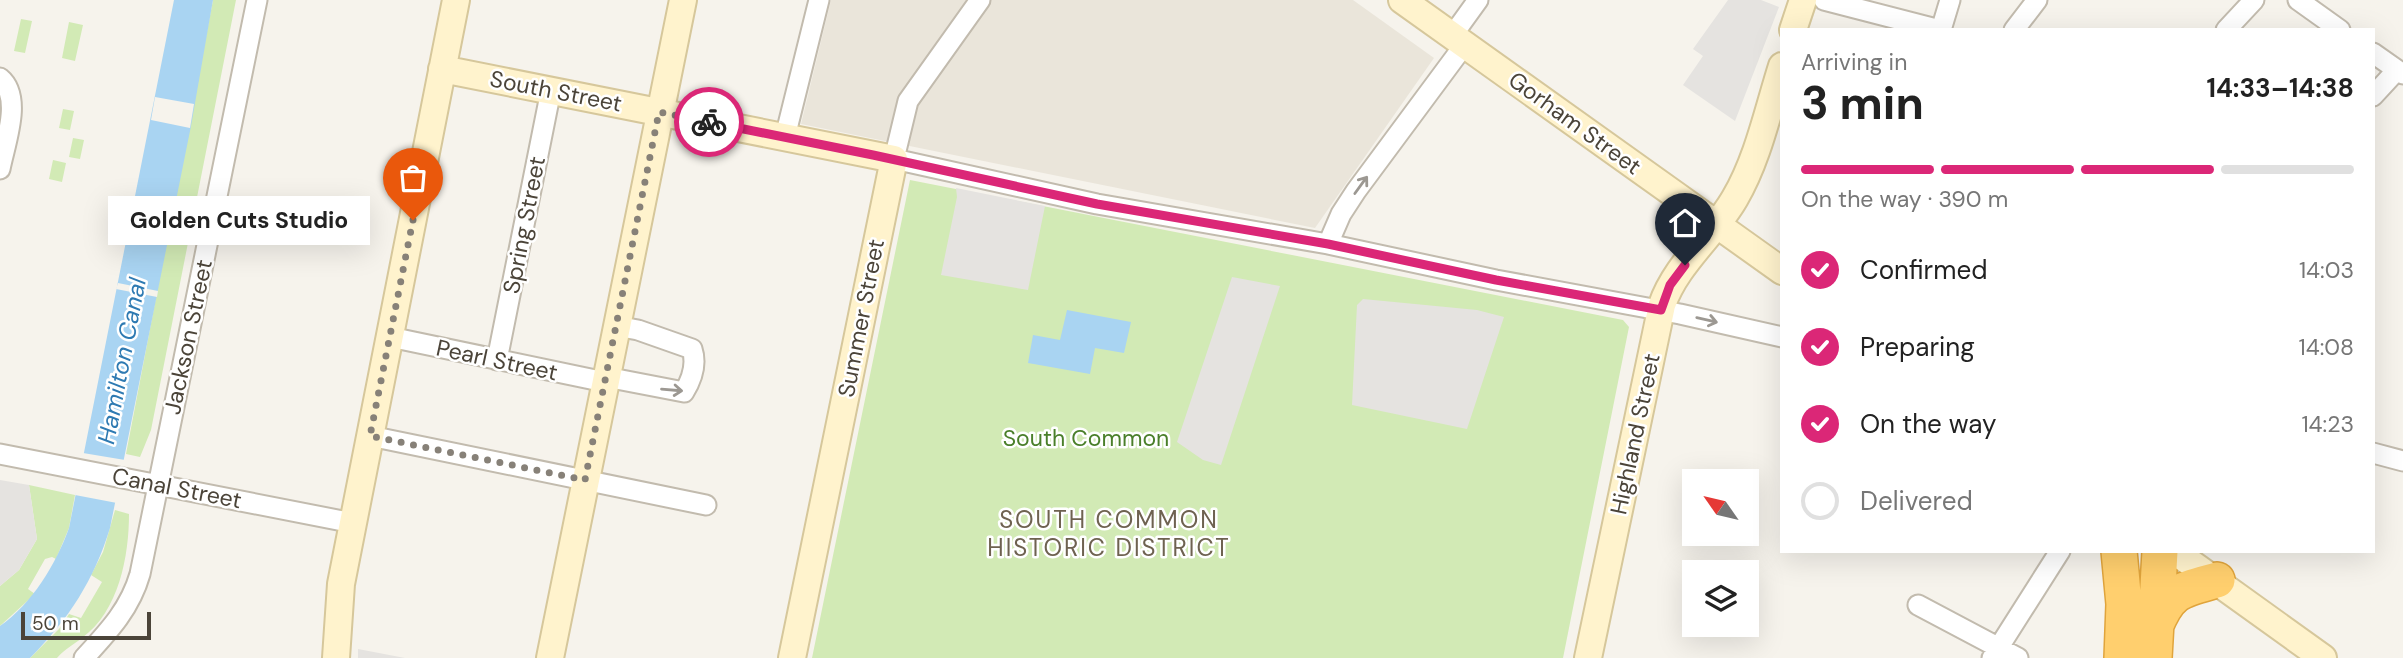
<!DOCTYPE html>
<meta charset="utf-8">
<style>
:root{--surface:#fff;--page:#f6f6f6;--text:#222;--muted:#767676;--line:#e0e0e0;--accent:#db2777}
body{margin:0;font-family:"DM Sans",sans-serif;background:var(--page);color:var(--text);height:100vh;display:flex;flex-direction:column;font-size:26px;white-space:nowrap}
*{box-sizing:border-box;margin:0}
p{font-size:23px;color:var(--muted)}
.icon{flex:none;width:38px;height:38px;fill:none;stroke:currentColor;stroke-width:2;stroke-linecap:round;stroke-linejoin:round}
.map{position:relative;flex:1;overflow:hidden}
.details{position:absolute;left:1780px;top:28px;width:595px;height:525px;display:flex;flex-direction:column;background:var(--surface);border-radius:0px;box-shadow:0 7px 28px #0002}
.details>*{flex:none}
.needle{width:46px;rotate:304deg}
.fabs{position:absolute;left:1682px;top:469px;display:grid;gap:14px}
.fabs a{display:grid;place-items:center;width:77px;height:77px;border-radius:0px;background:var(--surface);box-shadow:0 7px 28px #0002;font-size:35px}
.scale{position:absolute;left:21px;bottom:18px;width:130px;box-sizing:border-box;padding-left:7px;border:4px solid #4b4439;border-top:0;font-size:19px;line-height:24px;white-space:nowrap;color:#4b4439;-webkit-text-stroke:5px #fff;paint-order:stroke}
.pin{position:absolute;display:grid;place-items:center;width:60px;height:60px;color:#fff;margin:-72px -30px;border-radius:50% 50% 50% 0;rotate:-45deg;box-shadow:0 0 7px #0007}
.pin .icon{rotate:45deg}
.courier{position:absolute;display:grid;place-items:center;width:70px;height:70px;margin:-35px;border:5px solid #db2777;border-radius:50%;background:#fff;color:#222;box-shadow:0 2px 9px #0007}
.bubble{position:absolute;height:49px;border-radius:0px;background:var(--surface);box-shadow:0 7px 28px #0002;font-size:23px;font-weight:700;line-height:49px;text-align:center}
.overview em{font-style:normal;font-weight:700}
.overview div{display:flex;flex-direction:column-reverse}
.overview{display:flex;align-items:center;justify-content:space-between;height:119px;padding:0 21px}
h1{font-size:46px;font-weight:700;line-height:52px}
.bar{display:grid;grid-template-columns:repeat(4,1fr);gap:10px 7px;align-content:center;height:84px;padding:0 21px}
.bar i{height:9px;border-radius:5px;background:var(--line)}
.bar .active{background:var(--accent)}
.bar p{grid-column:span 4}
ol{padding:0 21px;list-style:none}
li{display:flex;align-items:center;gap:21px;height:77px}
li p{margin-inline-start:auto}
li .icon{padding:7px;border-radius:50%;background:var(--accent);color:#fff;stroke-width:4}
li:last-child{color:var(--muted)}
li i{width:38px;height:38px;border:4px solid var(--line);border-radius:50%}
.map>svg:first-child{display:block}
.residential{fill:#eae5da}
.green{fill:#d2eab5}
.parking{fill:#e5e3e0}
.water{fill:#a9d4f2}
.pier{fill:#f6f3ec}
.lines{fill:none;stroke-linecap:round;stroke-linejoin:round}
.street-casing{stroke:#c2bbae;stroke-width:23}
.secondary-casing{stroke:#d6c79b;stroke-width:30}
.highway-casing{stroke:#e0a43c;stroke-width:38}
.street{stroke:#fff;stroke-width:19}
.secondary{stroke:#fff3cd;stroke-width:26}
.highway{stroke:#ffcf6e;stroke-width:35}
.oneway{stroke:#9c9892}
.done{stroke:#878178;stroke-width:7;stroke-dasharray:0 12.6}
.route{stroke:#db2777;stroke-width:9}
.labels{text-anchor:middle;stroke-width:5;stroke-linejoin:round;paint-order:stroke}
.street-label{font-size:23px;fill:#4b4439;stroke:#fff}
.park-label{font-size:23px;fill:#4a7f2a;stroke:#fff}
.water-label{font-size:24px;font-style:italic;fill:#2e7ab2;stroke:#fff}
.neighbourhood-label{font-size:24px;letter-spacing:2px;fill:#6e6250;stroke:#fff}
</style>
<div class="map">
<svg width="2403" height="658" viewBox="0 0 2403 658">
<rect width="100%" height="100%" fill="#f6f3ec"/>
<!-- residential -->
<path class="residential" d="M 831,0 L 1353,0 L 1434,58 L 1315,228 L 801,124 Z"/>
<!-- green -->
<path class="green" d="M 213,0 L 236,0 L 151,430 L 140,457 L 126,454 Z
M 21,19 L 32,21 L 25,53 L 14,51 Z
M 69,22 L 83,25 L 75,61 L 62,58 Z
M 63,109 L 74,111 L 70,130 L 59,128 Z
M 73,138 L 84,140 L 80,159 L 69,157 Z
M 53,160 L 66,163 L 62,182 L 49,179 Z
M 910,180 L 1623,320 L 1629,327 L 1563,658 L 812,658 Z
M 29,485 L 75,495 L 69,528 L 56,559 L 52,557 L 45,559 L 28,589 L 35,594 L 0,626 L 0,586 L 19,570 L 37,539 Z
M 115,510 L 129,514 C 129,556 119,611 82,638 C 73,645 65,649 57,658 L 30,658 L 59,629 L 69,614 L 81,618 L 102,582 L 91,575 L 103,552 Z"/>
<!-- parking -->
<path class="parking" d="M 1728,0 L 1761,0 L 1779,7 L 1735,121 L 1683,85 L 1703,56 L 1693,49 Z
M 956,188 L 1045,206 L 1028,290 L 941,275 L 957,197 Z
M 1232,277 L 1280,286 L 1221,465 L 1203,460 L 1177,442 Z
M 1363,299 L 1477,310 L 1504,317 L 1467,429 L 1352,405 L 1357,305 Z
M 0,480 L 29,485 L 37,539 L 19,570 L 0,586 Z
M 358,649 L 405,658 L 358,658 Z"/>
<!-- water -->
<path class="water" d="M 174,0 L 213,0 L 191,126 L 110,528 C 94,580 69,619 30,658 L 0,658 L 0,626 C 32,604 56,564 69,528 Z
M 1067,310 L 1131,322 L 1124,353 L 1095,348 L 1090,374 L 1028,363 L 1033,335 L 1060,340 Z"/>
<!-- pier -->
<path class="pier" d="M 155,97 L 194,104 L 190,128 L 151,120 Z
M 118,283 L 158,291 L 157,297 L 116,289 Z
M 83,453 L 125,460 L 117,503 L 75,495 Z"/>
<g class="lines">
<!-- street casing -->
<g class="street-casing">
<path id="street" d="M 980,0 L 908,101 L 894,159 L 1097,204 L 1328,244 L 1496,280 L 1680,314 L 1782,337
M 1824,0 L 1940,30
M 2298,0 L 2340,30
M 1941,30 L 1950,0
M 2014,30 L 2037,0
M 2226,30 L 2254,0
M 1452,36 L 1478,0
M 2373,53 L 2403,74
M 0,78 C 23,97 5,143 0,169
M 2373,96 L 2397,70
M 785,137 L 819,0
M 1328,244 L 1341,214 L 1356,191 L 1465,44
M 390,337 L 605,382
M 497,360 L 551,90
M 606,377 L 684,392 C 692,379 697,364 692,349 L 638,330 L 616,326
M 370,436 L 706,505
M 2373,453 L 2403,461
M 0,454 L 353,523
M 1918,605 L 2018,658
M 84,658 C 108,632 130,609 140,574 L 257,0
M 1992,658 L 2060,551"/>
</g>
<!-- secondary casing -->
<g class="secondary-casing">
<path id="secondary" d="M 1402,0 L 1782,271
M 1793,30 L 1803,0
M 442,69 L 894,159 L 792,658
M 2174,551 L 2323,658
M 336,658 L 341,584 L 456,0
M 550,658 L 683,0
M 1588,658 L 1662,305 C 1676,264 1714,235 1735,198 C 1758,159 1768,110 1782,66"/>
</g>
<!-- highway casing -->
<g class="highway-casing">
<path id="highway" d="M 2119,551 L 2124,604 L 2122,658
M 2155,627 C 2170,590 2181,590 2217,580
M 2154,658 L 2160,551"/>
</g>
<!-- street -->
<use href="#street" class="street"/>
<!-- secondary -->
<use href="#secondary" class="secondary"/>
<!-- highway -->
<use href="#highway" class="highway"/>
</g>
<!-- one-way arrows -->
<defs><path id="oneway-shaft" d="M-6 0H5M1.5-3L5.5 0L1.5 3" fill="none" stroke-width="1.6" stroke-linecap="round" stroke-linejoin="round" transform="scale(1.75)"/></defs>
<g class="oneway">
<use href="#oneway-shaft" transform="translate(1361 185) rotate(-54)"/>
<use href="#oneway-shaft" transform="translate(1707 320) rotate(13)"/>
<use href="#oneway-shaft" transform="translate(672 390) rotate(5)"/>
</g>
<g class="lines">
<!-- done -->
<path class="done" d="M 413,220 L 370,436 L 585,480 L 659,112 L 709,122"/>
<!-- route -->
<path class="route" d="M 709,122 L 873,155 L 1097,204 L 1328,244 L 1496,280 L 1661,310 L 1670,285 L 1685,265"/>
</g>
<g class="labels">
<!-- street labels -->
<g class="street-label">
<text transform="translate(556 91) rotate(11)" y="8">South Street</text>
<text transform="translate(1575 123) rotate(36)" y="8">Gorham Street</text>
<text transform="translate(524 225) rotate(-79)" y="8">Spring Street</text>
<text transform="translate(861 318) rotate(-79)" y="8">Summer Street</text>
<text transform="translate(188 337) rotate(-78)" y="8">Jackson Street</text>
<text transform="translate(497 360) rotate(12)" y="8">Pearl Street</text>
<text transform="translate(1635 434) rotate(-78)" y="8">Highland Street</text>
<text transform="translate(177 488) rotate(11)" y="8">Canal Street</text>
</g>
<!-- park labels -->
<g class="park-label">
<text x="1086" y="446">South Common</text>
</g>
<!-- water labels -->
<g class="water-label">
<text transform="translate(122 361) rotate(-79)" y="8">Hamilton Canal</text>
</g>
<!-- neighbourhood labels -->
<g class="neighbourhood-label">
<text x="1109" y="528">SOUTH COMMON<tspan x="1109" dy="28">HISTORIC DISTRICT</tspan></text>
</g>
</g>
</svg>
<div class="fabs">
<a><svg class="needle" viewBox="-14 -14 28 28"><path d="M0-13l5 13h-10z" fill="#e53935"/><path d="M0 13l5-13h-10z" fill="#767676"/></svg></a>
<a><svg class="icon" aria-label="layers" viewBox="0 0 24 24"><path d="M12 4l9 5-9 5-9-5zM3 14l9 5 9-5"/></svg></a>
</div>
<div class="scale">50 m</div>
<div class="pin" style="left:413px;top:220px;background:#ea580c"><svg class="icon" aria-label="bag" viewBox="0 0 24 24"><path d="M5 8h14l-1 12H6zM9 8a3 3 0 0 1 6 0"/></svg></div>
<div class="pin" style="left:1685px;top:265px;background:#1f2937"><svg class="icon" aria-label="home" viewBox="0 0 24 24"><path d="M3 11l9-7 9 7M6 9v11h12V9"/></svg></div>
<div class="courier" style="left:709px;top:122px"><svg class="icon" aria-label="bike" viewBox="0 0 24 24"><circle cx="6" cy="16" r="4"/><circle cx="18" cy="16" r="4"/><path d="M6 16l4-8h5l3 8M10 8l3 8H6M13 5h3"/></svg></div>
<div class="bubble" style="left:108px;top:196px;width:262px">Golden Cuts Studio</div>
<section class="details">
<div class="overview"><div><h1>3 min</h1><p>Arriving in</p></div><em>14:33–14:38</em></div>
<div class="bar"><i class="active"></i><i class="active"></i><i class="active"></i><i></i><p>On the way · 390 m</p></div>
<ol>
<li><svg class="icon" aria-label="check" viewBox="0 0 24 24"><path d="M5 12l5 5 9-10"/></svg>Confirmed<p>14:03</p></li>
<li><svg class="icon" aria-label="check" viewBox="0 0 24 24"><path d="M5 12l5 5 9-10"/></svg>Preparing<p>14:08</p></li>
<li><svg class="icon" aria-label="check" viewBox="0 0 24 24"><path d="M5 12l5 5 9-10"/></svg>On the way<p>14:23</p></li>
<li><i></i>Delivered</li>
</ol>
</section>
</div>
